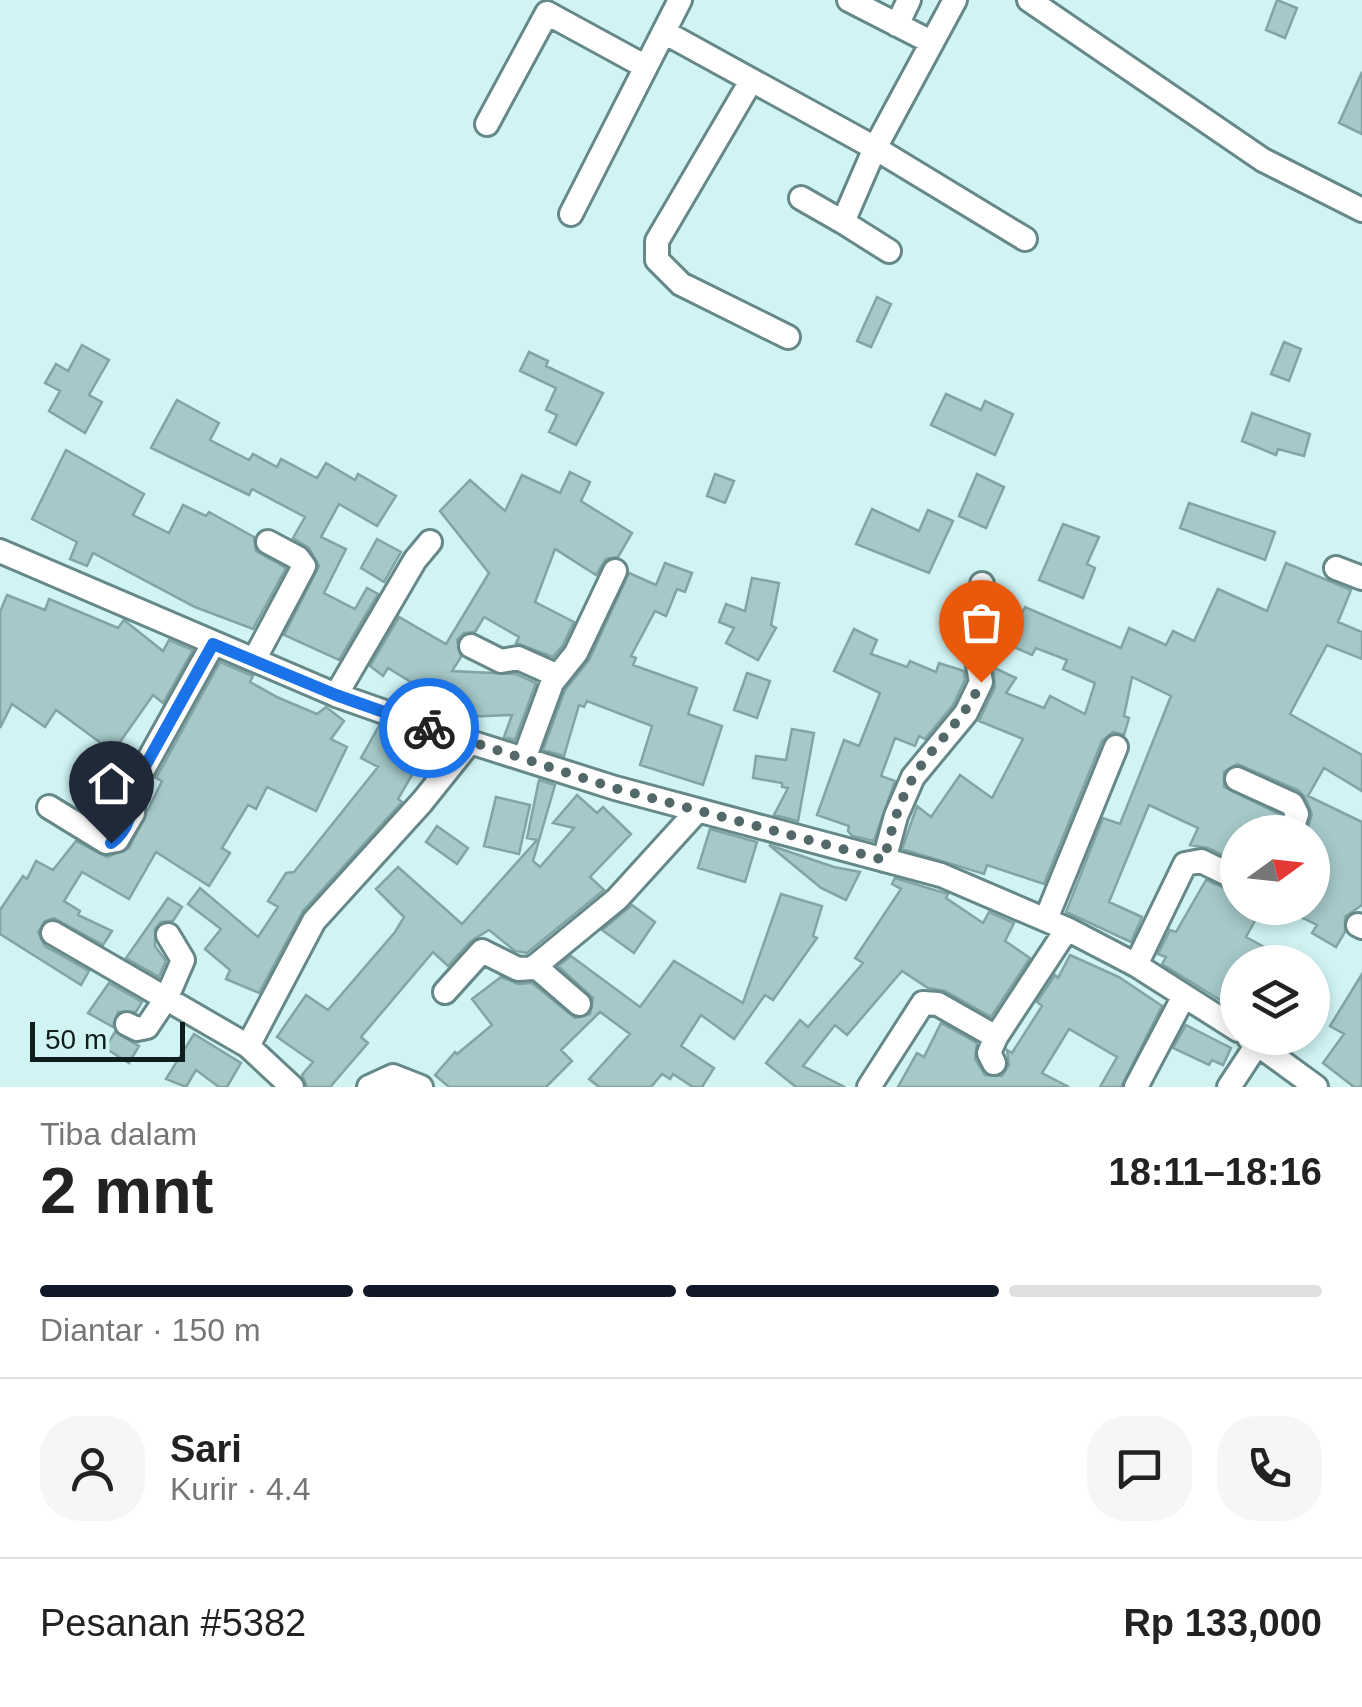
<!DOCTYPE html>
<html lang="id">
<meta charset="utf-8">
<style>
:root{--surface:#fff;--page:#f6f6f6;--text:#222;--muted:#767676;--line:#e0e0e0;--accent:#111827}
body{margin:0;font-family:Helvetica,sans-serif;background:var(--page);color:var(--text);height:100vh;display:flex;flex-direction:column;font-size:38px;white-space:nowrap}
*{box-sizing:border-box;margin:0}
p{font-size:32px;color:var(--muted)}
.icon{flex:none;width:55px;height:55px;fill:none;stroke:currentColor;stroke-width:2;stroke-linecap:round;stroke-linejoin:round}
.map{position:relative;height:1087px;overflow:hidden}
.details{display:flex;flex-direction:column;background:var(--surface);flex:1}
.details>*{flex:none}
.needle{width:65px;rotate:75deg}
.controls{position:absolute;left:1220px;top:815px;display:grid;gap:20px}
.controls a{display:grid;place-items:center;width:110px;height:110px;border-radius:50%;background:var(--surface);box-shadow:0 5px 15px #0003;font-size:50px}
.scale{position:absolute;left:30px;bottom:25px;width:155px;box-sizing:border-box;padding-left:10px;border:5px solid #101d1d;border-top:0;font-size:28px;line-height:35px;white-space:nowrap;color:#101d1d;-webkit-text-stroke:8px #d0f4f4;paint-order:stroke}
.pin{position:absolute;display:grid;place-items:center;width:85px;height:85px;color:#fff;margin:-102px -42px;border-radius:50% 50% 50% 0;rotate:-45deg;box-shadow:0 0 10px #0007}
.pin .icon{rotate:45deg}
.courier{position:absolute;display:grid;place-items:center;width:100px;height:100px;margin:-50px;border:8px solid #1a73e8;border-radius:50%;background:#fff;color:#222;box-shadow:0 2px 12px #0007}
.headline em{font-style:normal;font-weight:700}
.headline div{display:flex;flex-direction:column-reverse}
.headline{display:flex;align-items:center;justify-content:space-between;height:170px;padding:0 40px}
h1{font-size:65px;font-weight:700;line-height:75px}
.bar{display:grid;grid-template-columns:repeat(4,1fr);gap:15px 10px;align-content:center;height:120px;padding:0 40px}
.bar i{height:12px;border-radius:8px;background:var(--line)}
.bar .current{background:var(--accent)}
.bar p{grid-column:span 4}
.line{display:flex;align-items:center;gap:25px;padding:0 40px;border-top:2px solid var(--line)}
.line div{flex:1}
.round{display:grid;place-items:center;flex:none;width:105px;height:105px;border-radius:40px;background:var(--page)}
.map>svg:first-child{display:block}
.building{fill:#a5c8c8;stroke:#82a4a4;stroke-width:2.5}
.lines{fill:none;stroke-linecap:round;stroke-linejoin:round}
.street-casing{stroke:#688;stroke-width:28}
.street{stroke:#fff;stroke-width:22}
.done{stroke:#536868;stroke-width:10;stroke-dasharray:0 18}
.route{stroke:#1a73e8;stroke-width:12}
</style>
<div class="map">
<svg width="1362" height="1087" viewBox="0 0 1362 1087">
<rect width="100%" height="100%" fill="#d0f4f4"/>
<!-- building -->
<path class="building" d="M 1277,0 L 1297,8 L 1285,38 L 1266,30 Z
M 1362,72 L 1362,134 L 1339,123 Z
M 877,297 L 891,304 L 871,347 L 857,341 Z
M 1284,342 L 1301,349 L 1289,381 L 1271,374 Z
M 82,345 L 109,360 L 89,395 L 102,402 L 85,433 L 49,411 L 60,391 L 45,383 L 56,364 L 68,371 Z
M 529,352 L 548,361 L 546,366 L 603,393 L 576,445 L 549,432 L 557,415 L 546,410 L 556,388 L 520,371 Z
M 946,394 L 981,410 L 985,401 L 1013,414 L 995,455 L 931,425 Z
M 177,400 L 219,423 L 210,440 L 249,460 L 253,454 L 277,467 L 281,459 L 317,478 L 326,463 L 355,480 L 358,474 L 396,496 L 377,526 L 339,504 L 321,537 L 346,549 L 324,593 L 355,609 L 367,588 L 378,594 L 339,660 L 284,635 L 319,566 L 309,548 L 293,538 L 305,517 L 252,489 L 249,495 L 151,448 Z
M 1252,413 L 1310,434 L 1304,456 L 1278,449 L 1276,455 L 1242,441 Z
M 66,450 L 144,494 L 133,515 L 169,533 L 183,505 L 206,516 L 209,512 L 254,537 L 256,551 L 286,568 L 253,629 L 195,607 L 93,553 L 87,566 L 70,559 L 77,542 L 32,519 Z
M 570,472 L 590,482 L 581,501 L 632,533 L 618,557 L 606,559 L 596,575 L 555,549 L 535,602 L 574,622 L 563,645 L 553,657 L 516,643 L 519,637 L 484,617 L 475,632 L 464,633 L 457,640 L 461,657 L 452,671 L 516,674 L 536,683 L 515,740 L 504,737 L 512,715 L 463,717 L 424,701 L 427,692 L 388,668 L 383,676 L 370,666 L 399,617 L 446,644 L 489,573 L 440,511 L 470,480 L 505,511 L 522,475 L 560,493 Z
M 715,474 L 734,481 L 725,503 L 707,496 Z
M 977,474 L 1004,487 L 986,528 L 959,516 Z
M 1189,503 L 1275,532 L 1265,560 L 1180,528 Z
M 872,509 L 919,531 L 928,510 L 953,521 L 929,573 L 856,544 Z
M 1063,524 L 1099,537 L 1087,564 L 1095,568 L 1083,598 L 1039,580 Z
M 377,539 L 401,552 L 384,582 L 361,568 Z
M 665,563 L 692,573 L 685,592 L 677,589 L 666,616 L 655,611 L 631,656 L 636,658 L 633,665 L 697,688 L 688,714 L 722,726 L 703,785 L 640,765 L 652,726 L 587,701 L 584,707 L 579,705 L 564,756 L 543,750 L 565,690 L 589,660 L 629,573 L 656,585 Z
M 1286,563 L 1351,590 L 1338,622 L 1362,632 L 1362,659 L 1327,645 L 1290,714 L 1362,755 L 1362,791 L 1324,768 L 1308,796 L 1362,822 L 1362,905 L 1345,917 L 1345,932 L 1336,947 L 1312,933 L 1317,925 L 1282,908 L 1312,908 L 1312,832 L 1307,832 L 1312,814 L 1305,797 L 1298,790 L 1237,764 L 1224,772 L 1224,787 L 1281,815 L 1276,832 L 1238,832 L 1238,862 L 1208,848 L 1190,845 L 1198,828 L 1149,805 L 1109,902 L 1142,917 L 1131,942 L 1066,912 L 1103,818 L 1120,824 L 1171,696 L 1132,677 L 1124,716 L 1129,718 L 1124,735 L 1113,732 L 1102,741 L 1044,884 L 987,865 L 984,874 L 902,849 L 917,806 L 931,817 L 960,775 L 992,798 L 1023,739 L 979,721 L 995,687 L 993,667 L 1016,678 L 1006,693 L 1044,708 L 1050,696 L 1085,714 L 1095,683 L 1063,669 L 1067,660 L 1036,648 L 1032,655 L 1007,644 L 1025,607 L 1121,648 L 1129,628 L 1166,645 L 1173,631 L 1194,641 L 1218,589 L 1267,611 Z
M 752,578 L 779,583 L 771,625 L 776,628 L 758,660 L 726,643 L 734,628 L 719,622 L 726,604 L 745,611 Z
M 7,595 L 45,610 L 49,599 L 118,628 L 124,620 L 163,651 L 169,640 L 193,650 L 163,703 L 153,695 L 113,752 L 56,710 L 45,727 L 12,704 L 0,728 L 0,612 Z
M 854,629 L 877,640 L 871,654 L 907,667 L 910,661 L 936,672 L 939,663 L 964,671 L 965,680 L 953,705 L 925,739 L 919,736 L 915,746 L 895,738 L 881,776 L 895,781 L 874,841 L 852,836 L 848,831 L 849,826 L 817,815 L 844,740 L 859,746 L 880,693 L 834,671 Z
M 220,662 L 253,676 L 250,682 L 279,698 L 317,714 L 326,707 L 344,721 L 331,739 L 347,747 L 316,811 L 267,787 L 256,809 L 248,805 L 222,848 L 230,853 L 209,886 L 156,852 L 129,899 L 82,872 L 64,901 L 80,911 L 78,915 L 112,931 L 103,945 L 54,918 L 45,921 L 38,932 L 45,946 L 89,971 L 81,985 L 0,934 L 0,910 L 23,876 L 27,879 L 36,861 L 53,870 L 76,841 L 107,857 L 129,848 L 162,781 L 156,778 Z
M 747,673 L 770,681 L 757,718 L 734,710 Z
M 379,726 L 427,749 L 398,799 L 402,802 L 303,911 L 259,993 L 226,979 L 230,970 L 205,949 L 221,929 L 188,904 L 200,888 L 258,937 L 278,907 L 268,901 L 286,873 L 294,872 L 378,767 L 361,758 Z
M 792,729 L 814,733 L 798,821 L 774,815 L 788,788 L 782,787 L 782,783 L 753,778 L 756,756 L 786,760 Z
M 539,780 L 555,785 L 533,861 L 540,867 L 574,828 L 553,823 L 577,795 L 597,813 L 603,807 L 631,834 L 590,877 L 604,890 L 527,953 L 515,951 L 489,930 L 471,941 L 448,966 L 433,952 L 361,1037 L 368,1043 L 330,1087 L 307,1087 L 302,1075 L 313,1062 L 277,1037 L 306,995 L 328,1010 L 395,932 L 404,917 L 376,889 L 398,867 L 462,924 L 537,840 L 527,838 Z
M 101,781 L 119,793 L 115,799 L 118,809 L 108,826 L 92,816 L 95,811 L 86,805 Z
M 496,797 L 530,805 L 519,854 L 484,846 Z
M 437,826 L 468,848 L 457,864 L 426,842 Z
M 710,829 L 757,842 L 745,882 L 698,868 Z
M 769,845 L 834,867 L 860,872 L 846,900 L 821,888 Z
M 895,878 L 948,894 L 946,898 L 983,923 L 989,912 L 1014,923 L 1005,941 L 1030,958 L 991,1017 L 945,991 L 928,988 L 902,971 L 847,1035 L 835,1025 L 803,1066 L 845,1087 L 796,1087 L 766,1063 L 800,1020 L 808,1027 L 863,963 L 855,958 L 901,889 L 892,884 Z
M 1206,880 L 1238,894 L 1238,908 L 1262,908 L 1246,937 L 1292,962 L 1238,962 L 1238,1011 L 1162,964 L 1166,957 L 1158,954 L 1170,930 L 1176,932 Z
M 781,894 L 822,906 L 813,936 L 817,938 L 773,1000 L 765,995 L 734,1039 L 701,1015 L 681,1046 L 714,1068 L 702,1087 L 693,1087 L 673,1074 L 670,1079 L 662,1074 L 651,1087 L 599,1087 L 589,1079 L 630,1034 L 600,1012 L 561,1050 L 572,1061 L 546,1087 L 449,1087 L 435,1075 L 455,1052 L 457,1054 L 492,1025 L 472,999 L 501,977 L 518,984 L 532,983 L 575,1018 L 590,1014 L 593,998 L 558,966 L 571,956 L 640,1007 L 674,961 L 743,1003 Z
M 168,898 L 182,907 L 173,921 L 161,922 L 155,929 L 155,946 L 166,961 L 159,977 L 126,958 Z
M 632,905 L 655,922 L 634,953 L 602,930 Z
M 1070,955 L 1119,977 L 1162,1006 L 1121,1087 L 1100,1087 L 1117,1057 L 1069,1029 L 1042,1073 L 1069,1087 L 898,1087 L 917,1053 L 924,1057 L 941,1023 L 977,1043 L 975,1059 L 985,1075 L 1002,1076 L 1009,1065 L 1007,1050 L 1012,1053 L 1042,1006 L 1037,1002 L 1055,975 L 1058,978 Z
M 1362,974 L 1362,1087 L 1354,1087 L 1323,1063 L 1344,1034 L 1330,1026 Z
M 109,983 L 142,1002 L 136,1012 L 118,1012 L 113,1027 L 88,1013 Z
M 1186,1025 L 1231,1048 L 1223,1065 L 1212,1060 L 1209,1065 L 1173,1048 Z
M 115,1032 L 139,1046 L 129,1063 L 105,1048 Z
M 194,1034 L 241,1063 L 227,1087 L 219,1087 L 196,1070 L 186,1087 L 166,1079 Z"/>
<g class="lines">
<!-- street casing -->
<g class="street-casing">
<path id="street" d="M 849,0 L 931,42
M 1029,0 L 1263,160 L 1362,210
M 897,25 L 909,0
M 664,32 L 875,148 L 1025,239
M 751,81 L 657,241 L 657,260 L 681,284 L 788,337
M 487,124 L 547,13 L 646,67
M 801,198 L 843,222
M 571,214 L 680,0
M 889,251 L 843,222 L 875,148 L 955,0
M 0,551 L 336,695 L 470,742 L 615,788 L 941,875 L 1067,929 L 1136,965 L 1238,1030
M 1336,568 L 1362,578
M 471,646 L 501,661 L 518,658 L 556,675
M 254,660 L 304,566 L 298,558 L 268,542
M 336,695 L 415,560 L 430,542
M 524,759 L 552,683 L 576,653 L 615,571
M 1237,779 L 1292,804 L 1297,814 L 1291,832
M 49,807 L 106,842 L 117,840 L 133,813 L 134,786 L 213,644
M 884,860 L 896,816 L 913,777 L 966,713 L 981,682 L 972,633 L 982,584
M 1046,919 L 1116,747
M 1358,925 L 1362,927
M 53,933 L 248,1046
M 1136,965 L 1185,864 L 1201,861 L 1238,879
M 535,966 L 579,1004
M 445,992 L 482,951 L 518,969 L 533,968 L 617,899 L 698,810
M 127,1024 L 137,1029 L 147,1027 L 167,997 L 183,960 L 168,935
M 1249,1038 L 1316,1087
M 994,1063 L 989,1053 L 996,1037
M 292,1087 L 248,1046 L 314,921 L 422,802 L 470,742
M 369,1087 L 393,1076 L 421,1087
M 869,1087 L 923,1003 L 938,1004 L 996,1037 L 1067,929
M 1136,1087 L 1184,996
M 1229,1087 L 1258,1043"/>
</g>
<!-- street -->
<use href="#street" class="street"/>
</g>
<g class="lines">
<!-- done -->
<path class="done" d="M 429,728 L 614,788 L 884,860 C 891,832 898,803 913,778 C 933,744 965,720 981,682"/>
<!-- route -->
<path class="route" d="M 111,843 C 131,829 132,808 134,786 L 213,644 L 336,695 L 429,728"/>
</g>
</svg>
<div class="controls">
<a><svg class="needle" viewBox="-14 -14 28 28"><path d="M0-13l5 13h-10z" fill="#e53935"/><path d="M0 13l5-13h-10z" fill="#767676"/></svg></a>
<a><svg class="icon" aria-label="layers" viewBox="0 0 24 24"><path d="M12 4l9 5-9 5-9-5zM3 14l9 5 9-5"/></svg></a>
</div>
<div class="scale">50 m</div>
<div class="pin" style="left:981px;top:682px;background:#ea580c"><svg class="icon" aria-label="bag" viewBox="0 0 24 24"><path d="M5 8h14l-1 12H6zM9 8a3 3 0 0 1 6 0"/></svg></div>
<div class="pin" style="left:111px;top:843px;background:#1f2937"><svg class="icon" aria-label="home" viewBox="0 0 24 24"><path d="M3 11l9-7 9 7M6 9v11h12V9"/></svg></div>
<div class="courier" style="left:429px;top:728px"><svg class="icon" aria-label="bike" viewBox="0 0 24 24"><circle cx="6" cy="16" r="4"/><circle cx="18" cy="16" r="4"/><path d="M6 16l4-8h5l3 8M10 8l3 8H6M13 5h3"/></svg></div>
</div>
<section class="details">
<div class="headline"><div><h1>2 mnt</h1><p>Tiba dalam</p></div><em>18:11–18:16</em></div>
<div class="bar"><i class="current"></i><i class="current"></i><i class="current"></i><i></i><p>Diantar · 150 m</p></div>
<div class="line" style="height:180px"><a class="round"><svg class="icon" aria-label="person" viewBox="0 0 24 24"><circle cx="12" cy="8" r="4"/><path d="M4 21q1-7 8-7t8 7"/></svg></a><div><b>Sari</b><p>Kurir · 4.4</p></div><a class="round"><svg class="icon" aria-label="chat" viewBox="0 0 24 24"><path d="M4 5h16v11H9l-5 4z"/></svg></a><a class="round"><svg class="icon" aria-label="phone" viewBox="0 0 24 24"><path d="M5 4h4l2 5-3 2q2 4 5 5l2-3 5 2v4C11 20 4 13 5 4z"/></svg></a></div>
<div class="line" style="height:130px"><div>Pesanan #5382</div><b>Rp 133,000</b></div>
</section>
